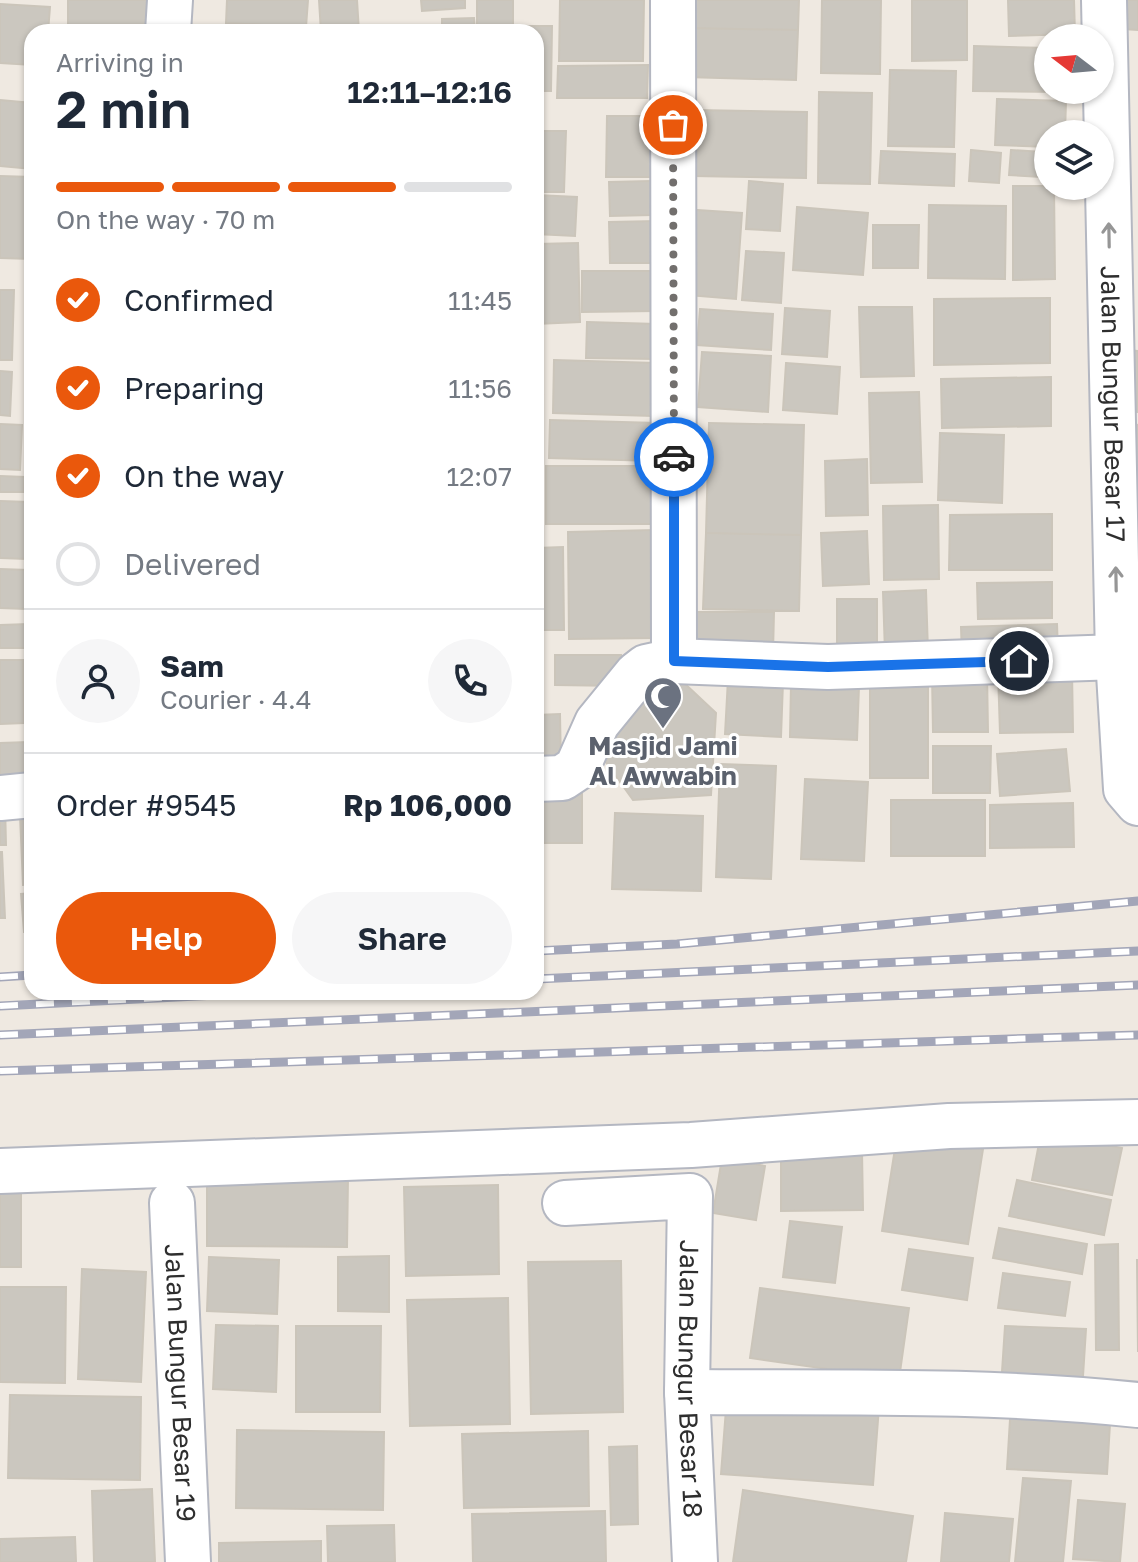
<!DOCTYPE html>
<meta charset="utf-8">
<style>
:root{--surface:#fff;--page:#f6f6f7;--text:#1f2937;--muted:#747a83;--line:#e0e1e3;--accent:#ea580c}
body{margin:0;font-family:"Golos Text",sans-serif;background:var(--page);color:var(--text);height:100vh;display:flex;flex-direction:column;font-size:30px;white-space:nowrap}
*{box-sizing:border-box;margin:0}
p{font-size:26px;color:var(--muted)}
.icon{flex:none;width:44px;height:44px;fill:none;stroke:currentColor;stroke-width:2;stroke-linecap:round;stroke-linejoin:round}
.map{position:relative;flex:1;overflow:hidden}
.sheet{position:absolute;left:24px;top:24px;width:520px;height:976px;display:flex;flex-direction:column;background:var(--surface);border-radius:24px;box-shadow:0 2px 6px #0004}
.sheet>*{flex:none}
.needle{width:52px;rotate:286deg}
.fabs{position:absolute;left:1034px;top:24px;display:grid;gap:16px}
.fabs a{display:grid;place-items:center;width:80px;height:80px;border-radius:50%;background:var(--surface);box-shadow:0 2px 6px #0004;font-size:40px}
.pin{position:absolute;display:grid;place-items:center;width:68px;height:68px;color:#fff;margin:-34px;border:4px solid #fff;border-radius:50%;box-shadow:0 2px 8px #0007}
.courier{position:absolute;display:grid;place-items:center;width:80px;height:80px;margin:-40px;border:6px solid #1a73e8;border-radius:50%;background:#fff;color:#222;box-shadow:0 2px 10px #0007}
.summary em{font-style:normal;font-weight:600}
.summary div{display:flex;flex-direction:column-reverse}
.summary{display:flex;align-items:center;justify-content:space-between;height:136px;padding:0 32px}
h1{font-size:52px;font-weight:600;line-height:60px}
.bar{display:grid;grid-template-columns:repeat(4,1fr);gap:12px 8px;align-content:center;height:96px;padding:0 32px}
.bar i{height:10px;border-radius:6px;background:var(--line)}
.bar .selected{background:var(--accent)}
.bar p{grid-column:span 4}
.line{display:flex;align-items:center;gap:20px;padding:0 32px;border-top:2px solid var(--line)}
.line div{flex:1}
.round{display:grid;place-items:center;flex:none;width:84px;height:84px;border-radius:42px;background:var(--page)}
ol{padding:0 32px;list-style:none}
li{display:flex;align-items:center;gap:24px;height:88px}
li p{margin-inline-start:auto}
li .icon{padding:8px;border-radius:50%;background:var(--accent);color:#fff;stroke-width:4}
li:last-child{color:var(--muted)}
li i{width:44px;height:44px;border:4px solid var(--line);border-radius:50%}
.button{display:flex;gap:16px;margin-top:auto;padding:16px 32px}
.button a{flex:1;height:92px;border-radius:48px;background:var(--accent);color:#fff;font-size:32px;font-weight:600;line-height:92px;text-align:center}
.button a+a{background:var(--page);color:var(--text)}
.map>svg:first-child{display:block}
.building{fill:#cbc7bf;stroke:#cbc5ba;stroke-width:2}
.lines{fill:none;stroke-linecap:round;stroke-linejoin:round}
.minor-casing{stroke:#b4b7c1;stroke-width:48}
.minor{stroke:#fff;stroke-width:44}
.rail-casing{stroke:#a3a6b8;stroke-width:9}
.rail{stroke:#fff;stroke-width:6;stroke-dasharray:18;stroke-linecap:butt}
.oneway{stroke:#969696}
.done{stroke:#726f6d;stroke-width:8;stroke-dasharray:0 14.4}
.route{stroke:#1a73e8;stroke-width:10}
.labels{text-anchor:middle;stroke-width:6;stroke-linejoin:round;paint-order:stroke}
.street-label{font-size:26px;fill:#2e2e2e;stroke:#fff}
.worship-label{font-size:26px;font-weight:bold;fill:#5b616d;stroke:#fff}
</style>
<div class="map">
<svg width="1138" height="1562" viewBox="0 0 1138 1562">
<rect width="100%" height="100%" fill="#efe9e1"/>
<!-- building -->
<path class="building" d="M 68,0 L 149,0 L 148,32 L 68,32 Z
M 227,0 L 308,0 L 306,27 L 226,23 Z
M 319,0 L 357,0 L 359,32 L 321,32 Z
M 421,0 L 465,0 L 465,8 L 422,11 Z
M 477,0 L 513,0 L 513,32 L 477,32 Z
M 560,0 L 644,0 L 643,61 L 559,61 Z
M 688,0 L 799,0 L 798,30 L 687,28 Z
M 822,0 L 881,0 L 880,74 L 821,73 Z
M 912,0 L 967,0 L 967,60 L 912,61 Z
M 1008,0 L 1074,0 L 1075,34 L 1009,36 Z
M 1109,0 L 1138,0 L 1138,30 L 1107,28 Z
M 0,4 L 50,7 L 48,32 L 32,32 L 32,65 L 0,63 Z
M 474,18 L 475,32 L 442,32 L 442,19 Z
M 519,26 L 552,26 L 551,91 L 536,91 L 536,32 L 519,32 Z
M 375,27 L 439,27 L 439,32 L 375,32 Z
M 687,28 L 798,30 L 796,80 L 686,77 Z
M 974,46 L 1048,48 L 1048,90 L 1061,90 L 1061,92 L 973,91 Z
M 648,65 L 647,98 L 557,98 L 558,66 Z
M 890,70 L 956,71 L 954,147 L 888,146 Z
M 819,92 L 872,93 L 870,184 L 818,183 Z
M 997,99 L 1066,101 L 1065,134 L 1048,134 L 1048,147 L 995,145 Z
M 0,100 L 32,103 L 32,169 L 0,166 Z
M 695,110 L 807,112 L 806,178 L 693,176 Z
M 607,116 L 652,116 L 653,177 L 606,177 Z
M 536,131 L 566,131 L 564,192 L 536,192 Z
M 971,150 L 1001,153 L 999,183 L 969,181 Z
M 1011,150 L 1043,152 L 1041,177 L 1009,175 Z
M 881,151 L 955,154 L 954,186 L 879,183 Z
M 0,176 L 32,177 L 32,259 L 0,258 Z
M 651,181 L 652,215 L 610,216 L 609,182 Z
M 749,181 L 783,184 L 780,231 L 746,229 Z
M 1013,186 L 1054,186 L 1055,279 L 1013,280 Z
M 536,195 L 577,197 L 575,236 L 536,234 Z
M 929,205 L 1006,206 L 1005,279 L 928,278 Z
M 797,207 L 868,213 L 863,275 L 793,270 Z
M 682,209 L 742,213 L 736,299 L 676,294 Z
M 658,221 L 658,263 L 610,263 L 609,222 Z
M 873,225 L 919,225 L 918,268 L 873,268 Z
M 578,243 L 580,322 L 536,324 L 536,244 Z
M 746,251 L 784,253 L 781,303 L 742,300 Z
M 582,271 L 656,271 L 655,311 L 582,312 Z
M 31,275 L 32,275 L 32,362 L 30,362 Z
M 0,290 L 14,290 L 12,360 L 0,360 Z
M 1050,298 L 1050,363 L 934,365 L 934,299 Z
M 859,307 L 912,307 L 914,376 L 861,377 Z
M 785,308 L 830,311 L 827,357 L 782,354 Z
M 700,309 L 773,314 L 771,350 L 697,345 Z
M 587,322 L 657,324 L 656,359 L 586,358 Z
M 536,333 L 540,333 L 540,369 L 536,369 Z
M 1127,350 L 1138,351 L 1138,412 L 1122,411 Z
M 702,352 L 771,356 L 768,412 L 698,407 Z
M 554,360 L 655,363 L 653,416 L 553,413 Z
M 786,363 L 840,367 L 837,414 L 783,410 Z
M 0,371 L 12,372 L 10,416 L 0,415 Z
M 1051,377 L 1051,426 L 942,428 L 941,379 Z
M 919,392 L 922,482 L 871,483 L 869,393 Z
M 536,395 L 543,395 L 540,444 L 536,444 Z
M 550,420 L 657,423 L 656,461 L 549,458 Z
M 709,423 L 804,425 L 801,535 L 706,533 Z
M 0,424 L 22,425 L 20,470 L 0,469 Z
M 1134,424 L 1138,425 L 1138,511 L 1128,510 Z
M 940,433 L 1004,435 L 1002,503 L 938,500 Z
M 536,456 L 540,456 L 538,534 L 536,534 Z
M 867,459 L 868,515 L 826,516 L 825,461 Z
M 546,466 L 656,466 L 656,524 L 546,524 Z
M 0,476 L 25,477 L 24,492 L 0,492 Z
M 0,501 L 29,502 L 27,559 L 0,558 Z
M 938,505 L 939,579 L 884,580 L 883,506 Z
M 1052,514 L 1052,570 L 949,570 L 950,515 Z
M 655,530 L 656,638 L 569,639 L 568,532 Z
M 867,531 L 869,584 L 823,586 L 821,533 Z
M 706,533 L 801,535 L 799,611 L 703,609 Z
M 563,547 L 564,630 L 536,630 L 536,548 Z
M 0,569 L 28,570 L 26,609 L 0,608 Z
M 1052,582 L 1052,618 L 978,619 L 977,583 Z
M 926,590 L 928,652 L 885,653 L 883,592 Z
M 837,599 L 877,599 L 877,655 L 837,656 Z
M 696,612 L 774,612 L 773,653 L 696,653 Z
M 28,624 L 29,648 L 0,648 L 0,625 Z
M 1057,624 L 1058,651 L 962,655 L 961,627 Z
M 536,642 L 540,642 L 539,678 L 536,678 Z
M 555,655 L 621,655 L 622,686 L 555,685 Z
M 0,660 L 23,660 L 24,723 L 0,724 Z
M 666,666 L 716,713 L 711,795 L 633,800 L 595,747 Z
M 1072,670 L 1073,732 L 1000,733 L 998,672 Z
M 987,672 L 988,732 L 933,732 L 932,674 Z
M 870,677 L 928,677 L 928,778 L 870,778 Z
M 728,679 L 783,682 L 781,737 L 725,734 Z
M 791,684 L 859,686 L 857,740 L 790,737 Z
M 560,714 L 561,766 L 536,767 L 536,715 Z
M 28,742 L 29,786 L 0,787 L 0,743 Z
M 933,746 L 991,746 L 990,793 L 933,793 Z
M 1066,749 L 1070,791 L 1000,796 L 997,754 Z
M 720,764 L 776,766 L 771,879 L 716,877 Z
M 805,779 L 868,782 L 864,861 L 801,859 Z
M 582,790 L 582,843 L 543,843 L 542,791 Z
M 891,800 L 985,800 L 985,856 L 891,856 Z
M 1073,803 L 1074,847 L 990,848 L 990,805 Z
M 5,804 L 6,845 L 0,845 L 0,805 Z
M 615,813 L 703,816 L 701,891 L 612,889 Z
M 20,814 L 32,814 L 32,884 L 23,885 Z
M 0,852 L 2,852 L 5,918 L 0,918 Z
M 32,893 L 32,931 L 24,932 L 21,894 Z
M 1041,1133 L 1122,1148 L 1112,1195 L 1032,1180 Z
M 897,1136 L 983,1149 L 968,1244 L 882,1231 Z
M 862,1151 L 863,1210 L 781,1211 L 781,1152 Z
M 722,1158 L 765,1166 L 756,1220 L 713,1213 Z
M 207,1177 L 348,1177 L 347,1247 L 207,1246 Z
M 1017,1180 L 1111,1200 L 1104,1235 L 1009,1216 Z
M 498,1185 L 499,1274 L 406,1276 L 404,1187 Z
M 0,1193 L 21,1193 L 21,1267 L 0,1267 Z
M 790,1221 L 842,1227 L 835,1283 L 783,1277 Z
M 999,1228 L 1087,1244 L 1082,1274 L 993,1258 Z
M 1118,1244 L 1119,1350 L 1096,1350 L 1095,1245 Z
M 909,1249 L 973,1258 L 967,1300 L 902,1290 Z
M 389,1256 L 389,1312 L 338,1311 L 338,1257 Z
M 209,1257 L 279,1260 L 277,1314 L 207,1311 Z
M 1137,1260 L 1138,1260 L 1138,1352 Z
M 621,1261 L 623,1412 L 531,1414 L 528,1262 Z
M 82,1269 L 146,1272 L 141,1382 L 78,1379 Z
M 1003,1273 L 1070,1282 L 1065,1316 L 998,1308 Z
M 0,1287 L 66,1287 L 65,1383 L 0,1382 Z
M 760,1288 L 909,1308 L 899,1379 L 750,1358 Z
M 508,1298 L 510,1424 L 410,1426 L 407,1300 Z
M 216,1325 L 278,1326 L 276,1392 L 213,1389 Z
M 296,1326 L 381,1326 L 380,1412 L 296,1412 Z
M 1005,1326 L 1086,1329 L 1082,1392 L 1001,1387 Z
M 10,1395 L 141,1397 L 140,1480 L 8,1478 Z
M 727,1396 L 879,1407 L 873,1485 L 721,1474 Z
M 1011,1403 L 1111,1407 L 1107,1474 L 1007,1469 Z
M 237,1430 L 384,1432 L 383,1510 L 236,1508 Z
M 588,1431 L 589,1506 L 464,1508 L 462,1434 Z
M 637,1446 L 638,1524 L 611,1525 L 609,1447 Z
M 1023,1478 L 1071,1481 L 1063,1562 L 1015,1562 Z
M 152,1489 L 155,1562 L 94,1562 L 92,1491 Z
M 743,1490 L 913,1516 L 906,1562 L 733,1562 Z
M 1078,1500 L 1125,1504 L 1120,1562 L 1073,1559 Z
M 605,1511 L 606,1562 L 473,1562 L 472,1514 Z
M 945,1513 L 1013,1519 L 1009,1562 L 941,1562 Z
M 394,1525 L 395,1562 L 328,1562 L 327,1526 Z
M 75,1537 L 76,1562 L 0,1562 L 0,1539 Z
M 321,1541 L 321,1562 L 219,1562 L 219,1543 Z"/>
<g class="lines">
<!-- minor casing -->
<g class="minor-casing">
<g id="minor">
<path d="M 673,0 L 674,661"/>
<path id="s1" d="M 1104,0 L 1118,657 L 1126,789 L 1138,803"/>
<path d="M 168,32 L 170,0"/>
<path d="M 536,779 L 562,778 L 577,768 L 597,723 L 637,674 L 646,667 L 674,661 L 828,667 L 1118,657"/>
<path d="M 0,798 L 32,795"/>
<path d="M 0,1171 L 691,1145 L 949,1126 L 1138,1122"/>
<path id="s2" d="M 172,1203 L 188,1562"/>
<path id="s3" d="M 565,1203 L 690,1196 L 687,1392 L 695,1562"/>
<path d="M 687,1392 C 837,1393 988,1389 1138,1405"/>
</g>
</g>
<!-- minor -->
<use href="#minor" class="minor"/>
<!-- rail casing -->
<g class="rail-casing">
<path id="rail" d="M 536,951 L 677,944 L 1138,901
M 0,977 L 32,975
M 536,979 L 1138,951
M 0,1006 L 278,992
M 0,1035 L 1138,985
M 0,1071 L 1138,1035"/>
</g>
<!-- rail -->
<use href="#rail" class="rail"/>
</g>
<!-- one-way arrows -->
<defs><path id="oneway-shaft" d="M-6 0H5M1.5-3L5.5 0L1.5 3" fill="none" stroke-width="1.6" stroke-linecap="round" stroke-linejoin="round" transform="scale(2)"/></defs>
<g class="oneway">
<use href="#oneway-shaft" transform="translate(1109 235) rotate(-91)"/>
<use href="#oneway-shaft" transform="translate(1116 579) rotate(-91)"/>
</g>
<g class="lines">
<!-- done -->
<path class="done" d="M 673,125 L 674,457"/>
<!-- route -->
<path class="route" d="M 674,457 L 674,661 L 828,667 L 1019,661"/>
</g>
<!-- icons -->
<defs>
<g id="mosque-pin" transform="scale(2)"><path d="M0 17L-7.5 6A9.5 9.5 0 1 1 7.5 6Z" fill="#6b7280" stroke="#fff"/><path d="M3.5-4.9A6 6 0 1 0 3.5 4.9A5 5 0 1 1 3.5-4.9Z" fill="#fff"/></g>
</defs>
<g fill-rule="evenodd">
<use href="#mosque-pin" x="663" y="696"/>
</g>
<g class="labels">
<!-- street labels -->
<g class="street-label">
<text dy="9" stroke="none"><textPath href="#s1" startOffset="404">Jalan Bungur Besar 17</textPath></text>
<text dy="9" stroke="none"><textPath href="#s3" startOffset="308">Jalan Bungur Besar 18</textPath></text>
<text dy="9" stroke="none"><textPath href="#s2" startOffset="180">Jalan Bungur Besar 19</textPath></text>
</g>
<!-- worship labels -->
<g class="worship-label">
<text x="663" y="755">Masjid Jami<tspan x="663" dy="30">Al Awwabin</tspan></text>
</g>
</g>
</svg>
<div class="fabs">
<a><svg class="needle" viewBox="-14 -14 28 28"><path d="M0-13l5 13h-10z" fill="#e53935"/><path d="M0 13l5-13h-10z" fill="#747a83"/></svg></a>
<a><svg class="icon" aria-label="layers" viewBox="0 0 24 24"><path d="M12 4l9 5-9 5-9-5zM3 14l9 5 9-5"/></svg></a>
</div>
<div class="pin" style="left:673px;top:125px;background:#ea580c"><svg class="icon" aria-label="bag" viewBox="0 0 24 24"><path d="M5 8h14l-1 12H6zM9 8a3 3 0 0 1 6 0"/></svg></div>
<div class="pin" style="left:1019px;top:661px;background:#1f2937"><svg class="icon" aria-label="home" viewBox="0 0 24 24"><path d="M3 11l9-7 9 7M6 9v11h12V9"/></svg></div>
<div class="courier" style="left:674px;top:457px"><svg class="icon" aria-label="car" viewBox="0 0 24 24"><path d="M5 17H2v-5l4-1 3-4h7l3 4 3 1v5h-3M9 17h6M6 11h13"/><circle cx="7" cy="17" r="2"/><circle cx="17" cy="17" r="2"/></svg></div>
<section class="sheet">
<div class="summary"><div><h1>2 min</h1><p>Arriving in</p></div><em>12:11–12:16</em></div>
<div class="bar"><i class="selected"></i><i class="selected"></i><i class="selected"></i><i></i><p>On the way · 70 m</p></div>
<ol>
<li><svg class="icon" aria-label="check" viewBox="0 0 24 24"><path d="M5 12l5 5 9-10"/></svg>Confirmed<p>11:45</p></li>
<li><svg class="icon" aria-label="check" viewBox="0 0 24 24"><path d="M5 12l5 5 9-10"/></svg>Preparing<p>11:56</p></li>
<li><svg class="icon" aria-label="check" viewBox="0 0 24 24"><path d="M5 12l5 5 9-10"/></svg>On the way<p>12:07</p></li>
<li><i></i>Delivered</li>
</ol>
<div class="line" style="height:144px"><a class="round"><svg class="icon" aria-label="person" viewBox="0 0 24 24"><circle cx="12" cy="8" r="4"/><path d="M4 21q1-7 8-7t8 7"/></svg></a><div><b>Sam</b><p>Courier · 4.4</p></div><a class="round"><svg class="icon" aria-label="phone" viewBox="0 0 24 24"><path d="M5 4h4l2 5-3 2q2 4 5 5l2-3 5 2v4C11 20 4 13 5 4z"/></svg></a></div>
<div class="line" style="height:104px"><div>Order #9545</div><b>Rp 106,000</b></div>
<div class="button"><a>Help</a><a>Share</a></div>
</section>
</div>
